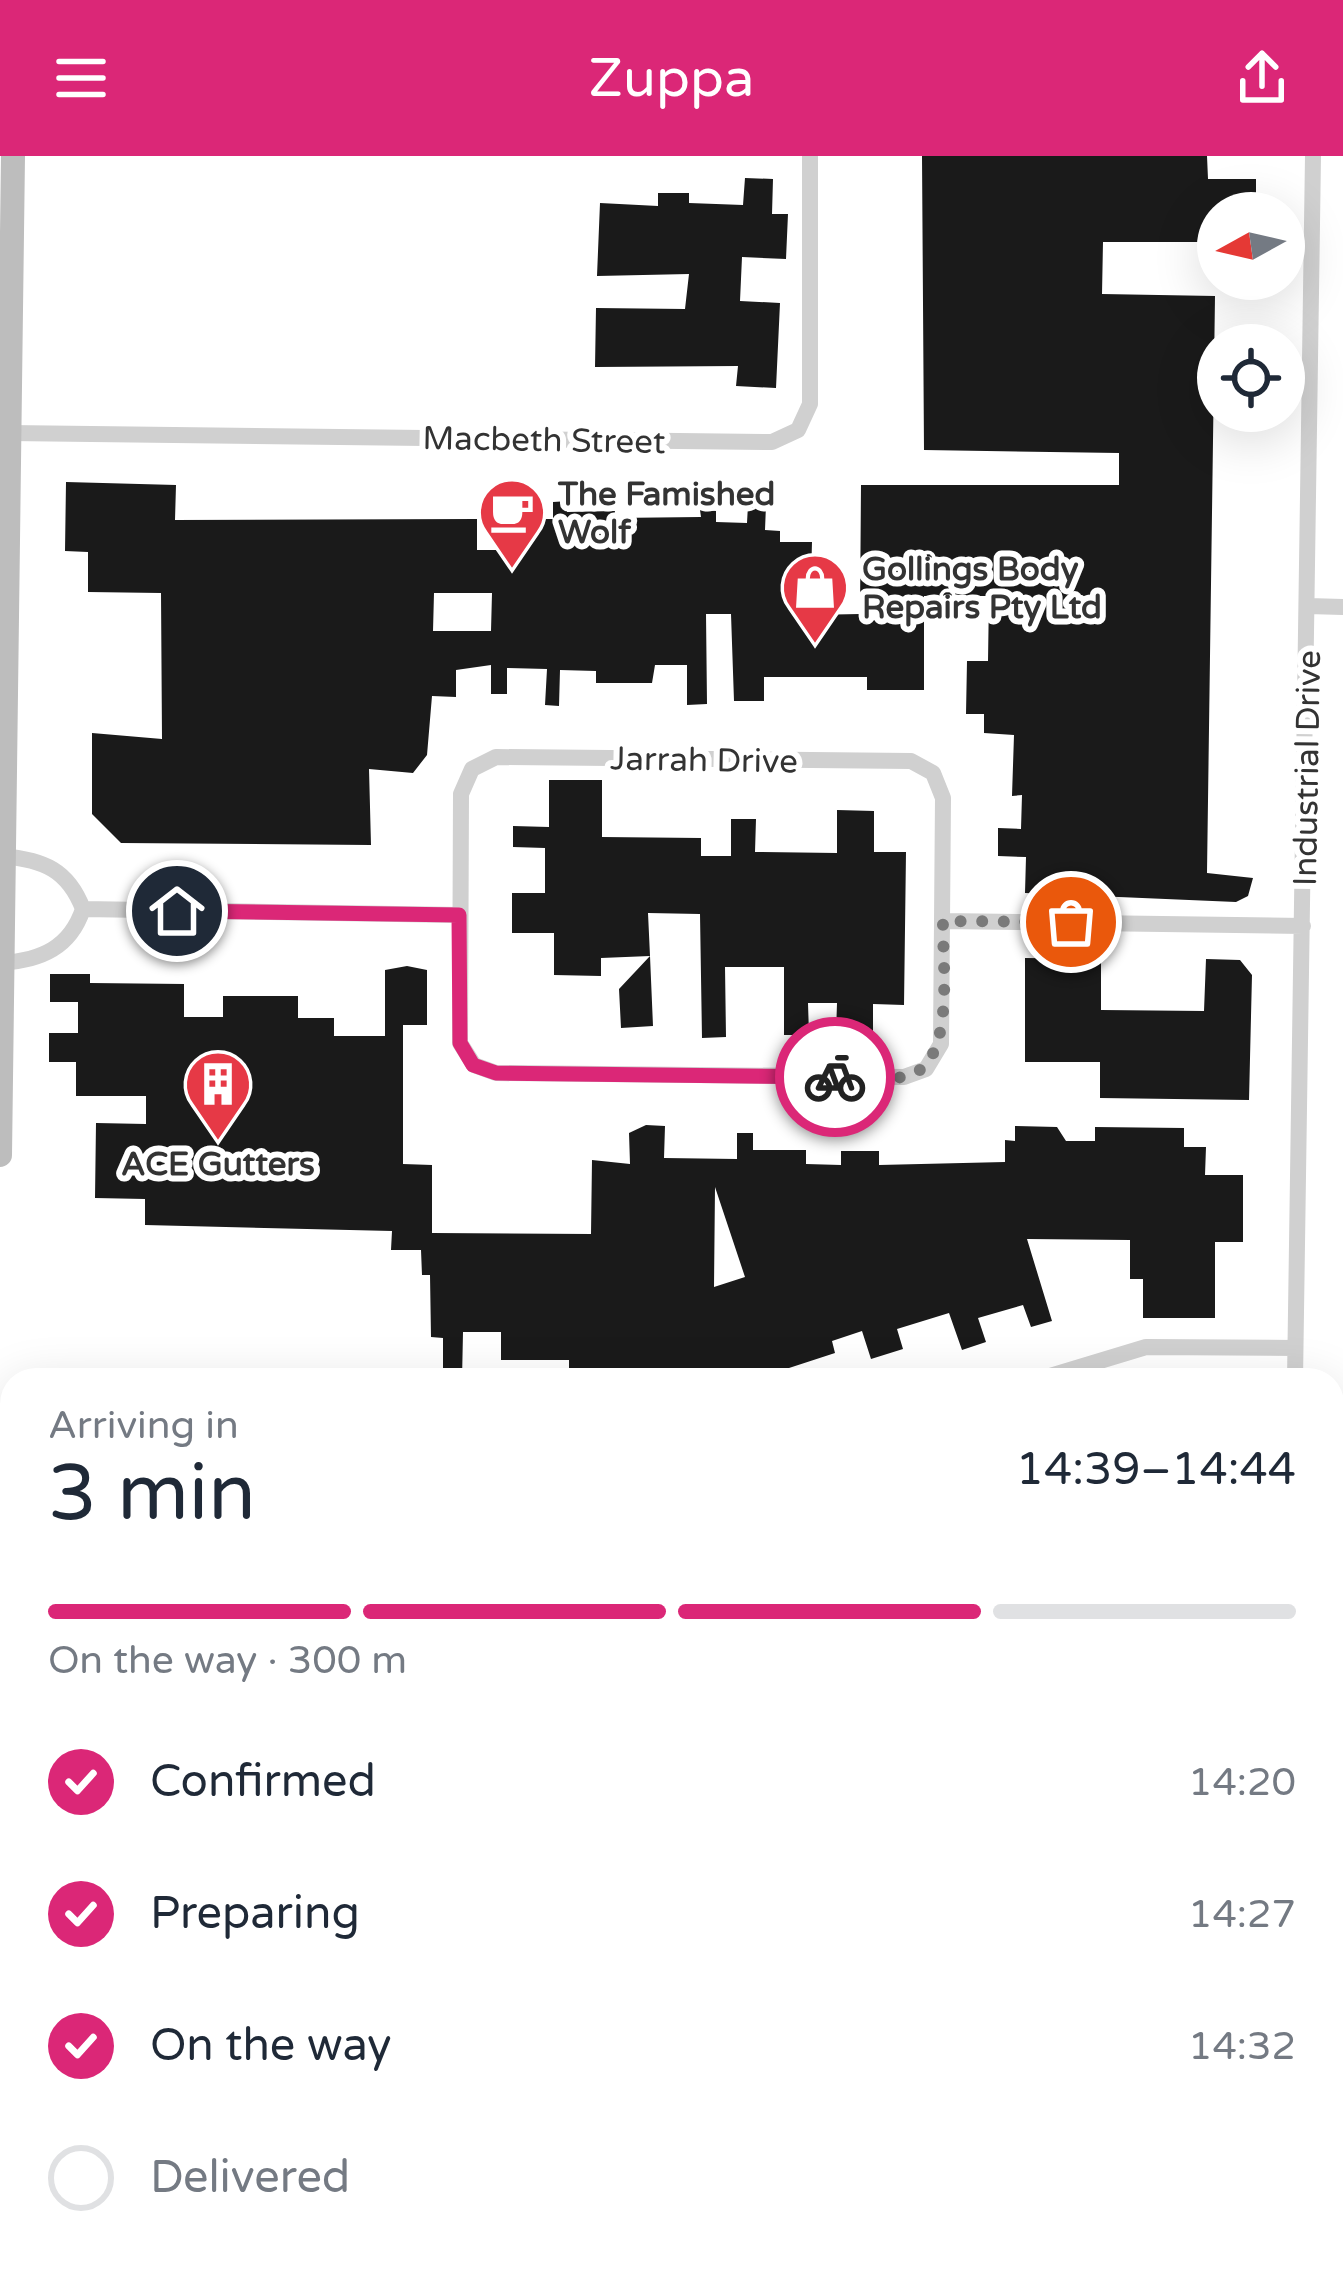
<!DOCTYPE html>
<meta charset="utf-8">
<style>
:root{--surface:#fff;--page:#f6f6f7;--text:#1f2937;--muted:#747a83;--line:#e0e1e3;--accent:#db2777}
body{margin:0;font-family:"Varela Round",sans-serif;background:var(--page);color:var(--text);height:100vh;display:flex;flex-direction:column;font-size:45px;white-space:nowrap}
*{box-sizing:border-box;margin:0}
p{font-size:39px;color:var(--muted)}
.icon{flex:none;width:66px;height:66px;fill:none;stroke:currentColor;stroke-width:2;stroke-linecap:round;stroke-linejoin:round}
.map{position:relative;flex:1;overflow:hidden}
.side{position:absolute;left:0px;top:1212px;width:1344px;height:903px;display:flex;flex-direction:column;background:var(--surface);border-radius:36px 36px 0 0;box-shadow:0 12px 48px #0002}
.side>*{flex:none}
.needle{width:78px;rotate:262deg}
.controls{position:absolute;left:1197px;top:36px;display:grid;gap:24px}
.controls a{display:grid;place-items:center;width:108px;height:108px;border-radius:50%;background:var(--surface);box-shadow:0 12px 48px #0002;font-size:60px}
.pin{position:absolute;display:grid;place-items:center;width:102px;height:102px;color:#fff;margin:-51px;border:6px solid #fff;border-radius:50%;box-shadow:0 3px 12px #0007}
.courier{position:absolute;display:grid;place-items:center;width:120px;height:120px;margin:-60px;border:9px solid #db2777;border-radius:50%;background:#fff;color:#222;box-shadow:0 3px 15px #0007}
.summary em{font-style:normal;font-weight:600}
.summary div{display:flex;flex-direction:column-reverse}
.summary{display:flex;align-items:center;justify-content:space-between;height:204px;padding:0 48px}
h1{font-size:78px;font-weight:600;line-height:90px}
.bar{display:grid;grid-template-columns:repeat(4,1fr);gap:18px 12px;align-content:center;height:144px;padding:0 48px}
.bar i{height:15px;border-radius:9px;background:var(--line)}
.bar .current{background:var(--accent)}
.bar p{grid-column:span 4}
ol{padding:0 48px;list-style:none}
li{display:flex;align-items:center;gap:36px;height:132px}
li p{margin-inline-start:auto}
li .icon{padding:12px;border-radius:50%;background:var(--accent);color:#fff;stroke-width:4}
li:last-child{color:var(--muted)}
li i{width:66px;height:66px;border:6px solid var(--line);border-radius:50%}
header{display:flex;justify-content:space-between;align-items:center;height:156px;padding:0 48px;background:var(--accent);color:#fff;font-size:54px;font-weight:600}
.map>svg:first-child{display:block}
.green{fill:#e6ecdf}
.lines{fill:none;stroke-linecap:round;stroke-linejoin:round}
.stream{stroke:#cfe2ee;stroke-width:6}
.building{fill:#1a1a1a;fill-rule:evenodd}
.street{stroke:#d0d0d0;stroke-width:16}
.secondary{stroke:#bdbdbd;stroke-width:24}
.primary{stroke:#ababab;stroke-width:27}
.done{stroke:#7a7a7a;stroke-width:12;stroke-dasharray:0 21.6}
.route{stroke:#db2777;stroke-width:15}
.labels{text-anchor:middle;stroke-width:12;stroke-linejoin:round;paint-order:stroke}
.street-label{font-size:33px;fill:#333;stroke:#fff}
.poi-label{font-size:33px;font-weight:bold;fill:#333;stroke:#fff;text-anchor:start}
</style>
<header><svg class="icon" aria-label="menu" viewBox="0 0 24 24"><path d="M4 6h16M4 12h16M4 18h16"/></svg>Zuppa<svg class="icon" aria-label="share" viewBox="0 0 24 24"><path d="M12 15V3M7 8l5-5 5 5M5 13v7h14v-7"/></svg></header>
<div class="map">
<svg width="1343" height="2114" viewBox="0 0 1343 2114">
<rect width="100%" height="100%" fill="#fff"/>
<!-- green -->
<path class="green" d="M 0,2031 L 12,2031 L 12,2103 L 109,2103 L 110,2114 L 0,2114 Z"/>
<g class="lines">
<!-- stream -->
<path class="stream" d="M 1332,1371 L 1343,1371"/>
</g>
<!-- building -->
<path class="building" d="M 922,0 L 1207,0 L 1208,23 L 1256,23 L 1256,53 L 1214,53 L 1214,86 L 1103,86 L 1102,138 L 1215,140 L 1207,717 L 1253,722 L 1248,740 L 1236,746 L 1025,737 L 1026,701 L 998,700 L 998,672 L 1021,673 L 1022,639 L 1012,640 L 1014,579 L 984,577 L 984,558 L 966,558 L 967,505 L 988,505 L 989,440 L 924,440 L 924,534 L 867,534 L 867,521 L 764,521 L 764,545 L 734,545 L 731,458 L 706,458 L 707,548 L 687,549 L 687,509 L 655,509 L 652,527 L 596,527 L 596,515 L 560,514 L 559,550 L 545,549 L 547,513 L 507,512 L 507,538 L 491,538 L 491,509 L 456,514 L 456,541 L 432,540 L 427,599 L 413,617 L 369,613 L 371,689 L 121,687 L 92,658 L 92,577 L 162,583 L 161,437 L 88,436 L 88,396 L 65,395 L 66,326 L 176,329 L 175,364 L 477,363 L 477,394 L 521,394 L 521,363 L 553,363 L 553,346 L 569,345 L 567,356 L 615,355 L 614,362 L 701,361 L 700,354 L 716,355 L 716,366 L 747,367 L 748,349 L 766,349 L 765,374 L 780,375 L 780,386 L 812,386 L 810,459 L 860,458 L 861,329 L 1119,329 L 1119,297 L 924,294 ZM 434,437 L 492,437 L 491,475 L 433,475 Z
M 745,22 L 773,23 L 772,58 L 788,58 L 786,103 L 742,101 L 740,145 L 780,147 L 776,232 L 736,230 L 738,210 L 595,211 L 596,152 L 685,153 L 689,118 L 597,120 L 600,47 L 658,50 L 658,37 L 689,37 L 689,47 L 743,49 Z
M 549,624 L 602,624 L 602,681 L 701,682 L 701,700 L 731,700 L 731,663 L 756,663 L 755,696 L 837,697 L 837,654 L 874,655 L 874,696 L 906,696 L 904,849 L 873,848 L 873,878 L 836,878 L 837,847 L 808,847 L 809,879 L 784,879 L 784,811 L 725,811 L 726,881 L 702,882 L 700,758 L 648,757 L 650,800 L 601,802 L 601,820 L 554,819 L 554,777 L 512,777 L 512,737 L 545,737 L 545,692 L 513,691 L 513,670 L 549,671 Z
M 650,800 L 653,870 L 621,872 L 619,833 Z
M 1025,802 L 1101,803 L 1101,854 L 1204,855 L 1206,803 L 1240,804 L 1252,819 L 1249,944 L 1100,942 L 1100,906 L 1025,906 Z
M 407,810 L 427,814 L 427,869 L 403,869 L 403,1008 L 432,1009 L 432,1077 L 591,1078 L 592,1004 L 630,1008 L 629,977 L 646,969 L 665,970 L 664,1002 L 737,1003 L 737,977 L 753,977 L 753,994 L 806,994 L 806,1008 L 841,1009 L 841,995 L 879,995 L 879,1009 L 1005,1006 L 1005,984 L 1015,985 L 1015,970 L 1057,971 L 1066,985 L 1095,985 L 1095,971 L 1184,972 L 1184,991 L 1206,991 L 1205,1019 L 1243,1019 L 1243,1086 L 1215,1086 L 1215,1162 L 1143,1162 L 1143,1123 L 1130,1123 L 1130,1084 L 1027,1083 L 1052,1165 L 1031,1171 L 1023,1149 L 978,1162 L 986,1186 L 962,1194 L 949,1157 L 897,1173 L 903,1193 L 871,1203 L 862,1175 L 832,1185 L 835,1197 L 789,1212 L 791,1219 L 776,1224 L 668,1224 L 641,1218 L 569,1217 L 569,1204 L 501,1204 L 501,1176 L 463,1176 L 462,1224 L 443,1224 L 443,1182 L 431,1181 L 430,1119 L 422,1119 L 421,1094 L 391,1094 L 392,1075 L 145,1069 L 145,1043 L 95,1042 L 96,967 L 146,968 L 146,940 L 76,940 L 76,906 L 49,906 L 49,877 L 78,877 L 78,846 L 50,846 L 50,818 L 90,818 L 90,827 L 184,828 L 184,861 L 223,861 L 223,840 L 298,840 L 298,862 L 334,862 L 334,880 L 385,880 L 385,814 ZM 715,1031 L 745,1121 L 714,1131 Z"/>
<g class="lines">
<!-- street -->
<path class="street" d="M 9,277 L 772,286 L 798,274 L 810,248 L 810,0
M 1308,450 L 1343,451
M 496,601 L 911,605 L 933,617 L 943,642 L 941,888 L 926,913 L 904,921 L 496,917 L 474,909 L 460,887 L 461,638 L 472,613 Z
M 83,753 L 459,759
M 943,765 L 1303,770
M 2,807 C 41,804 70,792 83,753 C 68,714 44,704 3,700
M 1037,1224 L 1146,1191 L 1295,1192
M 1295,1224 L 1313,0
M 0,1269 L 12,1269"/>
<!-- secondary -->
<path class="secondary" d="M 0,999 L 13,0
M 0,1589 L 12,1652
M 0,1710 L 12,1747
M 139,2103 L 140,2114
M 175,2103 L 175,2114"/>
<!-- primary -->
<path class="primary" d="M 0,1956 L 12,1956
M 1332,1974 L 1343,1974
M 0,1997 L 12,1997
M 1332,2014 L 1343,2014"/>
</g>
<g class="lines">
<!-- done -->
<path class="done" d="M 835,921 C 858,921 888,926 910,919 C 956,904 942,806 943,765 L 1071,766"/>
<!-- route -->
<path class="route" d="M 177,755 L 459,759 L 460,887 L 473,909 L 496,917 L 835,921"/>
</g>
<!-- icons -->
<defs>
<g id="cafe-pin" transform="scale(3.45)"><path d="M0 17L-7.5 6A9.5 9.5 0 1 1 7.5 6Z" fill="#e63946" stroke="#fff"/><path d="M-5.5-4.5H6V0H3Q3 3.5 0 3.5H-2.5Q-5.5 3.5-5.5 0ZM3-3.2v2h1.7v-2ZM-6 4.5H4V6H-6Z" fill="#fff"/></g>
<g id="shop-pin" transform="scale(3.45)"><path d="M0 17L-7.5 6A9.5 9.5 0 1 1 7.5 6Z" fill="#e63946" stroke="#fff"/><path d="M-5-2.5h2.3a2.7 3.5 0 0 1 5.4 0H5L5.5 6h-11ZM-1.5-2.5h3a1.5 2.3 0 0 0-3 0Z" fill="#fff"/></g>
<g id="building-pin" transform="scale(3.45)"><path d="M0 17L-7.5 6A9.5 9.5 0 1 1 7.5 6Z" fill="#e63946" stroke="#fff"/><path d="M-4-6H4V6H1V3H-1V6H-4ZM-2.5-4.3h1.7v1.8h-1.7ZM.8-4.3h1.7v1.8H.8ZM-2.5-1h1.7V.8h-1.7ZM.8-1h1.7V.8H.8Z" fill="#fff"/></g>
</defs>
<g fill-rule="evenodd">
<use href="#cafe-pin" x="512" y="356"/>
<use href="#shop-pin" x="815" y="431"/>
<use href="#building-pin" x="218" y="928"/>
</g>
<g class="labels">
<!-- street labels -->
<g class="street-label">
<text transform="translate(544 283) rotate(1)" y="12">Macbeth Street</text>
<text transform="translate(704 603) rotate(1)" y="12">Jarrah Drive</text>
<text transform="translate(1306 612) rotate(-89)" y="12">Industrial Drive</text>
</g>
<!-- poi labels -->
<g class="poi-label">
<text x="558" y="349">The Famished<tspan x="558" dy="38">Wolf</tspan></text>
<text x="862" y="424">Gollings Body<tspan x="862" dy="38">Repairs Pty Ltd</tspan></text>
<text x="218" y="1019" text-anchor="middle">ACE Gutters</text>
</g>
</g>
</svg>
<div class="controls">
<a><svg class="needle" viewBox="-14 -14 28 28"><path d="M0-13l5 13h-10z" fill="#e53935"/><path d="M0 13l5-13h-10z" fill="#747a83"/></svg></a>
<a><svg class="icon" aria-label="locate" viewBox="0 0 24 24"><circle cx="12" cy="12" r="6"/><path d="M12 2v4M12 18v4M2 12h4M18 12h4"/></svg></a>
</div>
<div class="pin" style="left:1071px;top:766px;background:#ea580c"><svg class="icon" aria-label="bag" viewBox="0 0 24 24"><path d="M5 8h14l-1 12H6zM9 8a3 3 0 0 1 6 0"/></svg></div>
<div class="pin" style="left:177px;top:755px;background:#1f2937"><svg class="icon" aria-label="home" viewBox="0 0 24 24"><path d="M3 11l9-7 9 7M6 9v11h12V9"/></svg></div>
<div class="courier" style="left:835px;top:921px"><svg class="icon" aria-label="bike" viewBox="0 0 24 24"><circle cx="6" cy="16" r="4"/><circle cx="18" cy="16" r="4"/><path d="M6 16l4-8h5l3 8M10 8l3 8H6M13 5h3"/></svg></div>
<section class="side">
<div class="summary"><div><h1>3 min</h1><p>Arriving in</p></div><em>14:39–14:44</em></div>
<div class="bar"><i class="current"></i><i class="current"></i><i class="current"></i><i></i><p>On the way · 300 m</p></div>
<ol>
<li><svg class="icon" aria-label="check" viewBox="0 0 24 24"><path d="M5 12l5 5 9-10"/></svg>Confirmed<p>14:20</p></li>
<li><svg class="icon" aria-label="check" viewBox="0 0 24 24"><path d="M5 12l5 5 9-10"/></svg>Preparing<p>14:27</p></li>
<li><svg class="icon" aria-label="check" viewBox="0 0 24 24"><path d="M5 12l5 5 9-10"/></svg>On the way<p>14:32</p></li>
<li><i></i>Delivered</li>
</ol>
</section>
</div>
